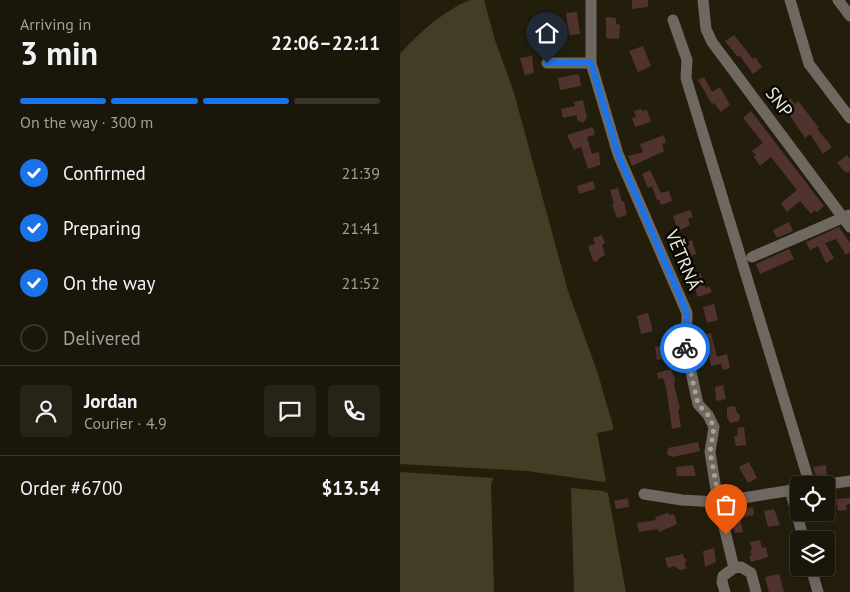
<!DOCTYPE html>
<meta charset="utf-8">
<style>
:root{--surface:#1a1609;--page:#272317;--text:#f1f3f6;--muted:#9f9f9c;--line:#38352a;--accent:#1a73e8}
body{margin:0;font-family:"PT Sans",sans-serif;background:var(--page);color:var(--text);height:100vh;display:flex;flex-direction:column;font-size:19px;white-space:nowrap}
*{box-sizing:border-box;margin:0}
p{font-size:16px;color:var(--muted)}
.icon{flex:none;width:28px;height:28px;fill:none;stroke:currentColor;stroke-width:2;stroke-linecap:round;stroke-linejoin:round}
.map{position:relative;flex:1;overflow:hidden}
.side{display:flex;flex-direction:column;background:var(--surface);width:400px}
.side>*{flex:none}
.fabs{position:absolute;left:390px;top:476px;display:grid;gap:10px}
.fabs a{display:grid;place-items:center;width:45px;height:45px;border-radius:5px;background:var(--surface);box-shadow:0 2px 8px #0003,0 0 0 1px var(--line);font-size:25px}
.pin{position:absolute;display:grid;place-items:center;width:42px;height:42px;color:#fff;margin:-51px -21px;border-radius:50% 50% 50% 0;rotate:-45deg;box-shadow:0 0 5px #0007}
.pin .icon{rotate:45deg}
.courier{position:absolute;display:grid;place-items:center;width:50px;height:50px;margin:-25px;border:4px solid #1a73e8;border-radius:50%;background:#fff;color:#222;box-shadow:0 1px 6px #0007}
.headline em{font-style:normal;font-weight:600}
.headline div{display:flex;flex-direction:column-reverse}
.headline{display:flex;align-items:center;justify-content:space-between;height:85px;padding:0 20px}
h1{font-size:32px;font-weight:600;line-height:38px}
.bar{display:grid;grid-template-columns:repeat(4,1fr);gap:8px 5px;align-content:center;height:60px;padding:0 20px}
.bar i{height:6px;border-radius:4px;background:var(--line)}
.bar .selected{background:var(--accent)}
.bar p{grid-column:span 4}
.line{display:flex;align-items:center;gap:12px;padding:0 20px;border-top:1px solid var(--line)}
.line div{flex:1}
.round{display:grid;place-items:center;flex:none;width:52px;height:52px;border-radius:5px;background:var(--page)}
ol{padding:0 20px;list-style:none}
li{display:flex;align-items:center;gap:15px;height:55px}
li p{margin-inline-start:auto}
li .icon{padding:5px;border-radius:50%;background:var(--accent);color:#fff;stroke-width:4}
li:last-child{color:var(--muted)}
li i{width:28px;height:28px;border:2px solid var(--line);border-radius:50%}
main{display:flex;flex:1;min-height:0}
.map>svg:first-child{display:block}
.green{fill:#443d25}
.building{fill:#50332f}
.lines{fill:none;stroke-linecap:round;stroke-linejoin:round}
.minor{stroke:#6f6861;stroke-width:11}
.done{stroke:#a5a194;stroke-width:5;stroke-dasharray:0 9}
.route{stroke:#1a73e8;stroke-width:6}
.labels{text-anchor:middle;stroke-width:5;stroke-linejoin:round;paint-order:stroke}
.street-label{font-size:18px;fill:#ebe8dd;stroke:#0a0803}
</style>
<main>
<section class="side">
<div class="headline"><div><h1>3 min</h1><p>Arriving in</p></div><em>22:06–22:11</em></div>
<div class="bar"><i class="selected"></i><i class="selected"></i><i class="selected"></i><i></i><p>On the way · 300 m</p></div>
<ol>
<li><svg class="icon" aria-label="check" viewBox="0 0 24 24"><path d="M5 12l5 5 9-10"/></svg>Confirmed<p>21:39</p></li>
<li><svg class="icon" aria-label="check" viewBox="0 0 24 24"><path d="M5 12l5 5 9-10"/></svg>Preparing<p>21:41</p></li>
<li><svg class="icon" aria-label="check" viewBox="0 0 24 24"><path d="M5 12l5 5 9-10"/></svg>On the way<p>21:52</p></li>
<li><i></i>Delivered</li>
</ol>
<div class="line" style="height:90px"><a class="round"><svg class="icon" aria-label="person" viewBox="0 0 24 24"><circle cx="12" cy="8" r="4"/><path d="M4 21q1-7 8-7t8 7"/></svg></a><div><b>Jordan</b><p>Courier · 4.9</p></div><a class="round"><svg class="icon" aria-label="chat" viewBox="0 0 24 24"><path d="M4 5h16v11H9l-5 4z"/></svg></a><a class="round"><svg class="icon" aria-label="phone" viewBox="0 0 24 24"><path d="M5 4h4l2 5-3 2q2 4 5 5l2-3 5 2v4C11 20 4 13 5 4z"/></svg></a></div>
<div class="line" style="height:65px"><div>Order #6700</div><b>$13.54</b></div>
</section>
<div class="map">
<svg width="450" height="592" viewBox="0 0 450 592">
<rect width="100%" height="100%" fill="#231e0c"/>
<!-- green -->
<path class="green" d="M 70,0 L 84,0 L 95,40 L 114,93 L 168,291 L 198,374 L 213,426 L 213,430 L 197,433 L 206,481 L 204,482 L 127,471 L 0,464 L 0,54 C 19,33 43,11 70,0 Z
M 0,472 L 93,478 L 91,486 L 94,592 L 0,592 Z
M 171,488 L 203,491 L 208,493 L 226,592 L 174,592 Z"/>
<!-- building -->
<path class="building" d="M 232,0 L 248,0 L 248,7 L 232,9 Z
M 177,12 L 180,34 L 169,35 L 166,13 Z
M 147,13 L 151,32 L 143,33 L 141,24 L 135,25 L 133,16 Z
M 206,17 L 216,18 L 216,24 L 220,25 L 219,39 L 206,38 Z
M 334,35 L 353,59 L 355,57 L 362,67 L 353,74 L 340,56 L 338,57 L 325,41 Z
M 243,46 L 251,66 L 238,72 L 229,51 Z
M 132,56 L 134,73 L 125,75 L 120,58 Z
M 179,74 L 181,86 L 160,90 L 158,78 Z
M 304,77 L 312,92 L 320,87 L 330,105 L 321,112 L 314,103 L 312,104 L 298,80 Z
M 390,98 L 395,104 L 398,101 L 419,128 L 417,129 L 432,147 L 423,154 L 410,134 L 405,138 L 382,104 Z
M 183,100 L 187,118 L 183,123 L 177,120 L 177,115 L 163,118 L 161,109 L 175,106 L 174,102 Z
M 241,109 L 242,111 L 247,110 L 251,122 L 235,127 L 232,118 L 236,117 L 234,111 Z
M 351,111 L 424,206 L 417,212 L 415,210 L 411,214 L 400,201 L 387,212 L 381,203 L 397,190 L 371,157 L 360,166 L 354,157 L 356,155 L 352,151 L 363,143 L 343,118 Z
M 193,127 L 195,135 L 187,137 L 192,154 L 199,152 L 200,162 L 200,165 L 188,169 L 181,147 L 174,150 L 167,135 Z
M 264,135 L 266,143 L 262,144 L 264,151 L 232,166 L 228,156 L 243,152 L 240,144 Z
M 447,155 L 450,159 L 450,171 L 446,173 L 437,163 Z
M 250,170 L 261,193 L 269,191 L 272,201 L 261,205 L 259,200 L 257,200 L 252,186 L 248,188 L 242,174 Z
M 193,181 L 195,189 L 179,194 L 177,186 Z
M 218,188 L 222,202 L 224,201 L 227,215 L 217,218 L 212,205 L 214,204 L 210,190 Z
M 290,210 L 293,217 L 288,219 L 290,225 L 278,231 L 273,216 Z
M 389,222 L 393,231 L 377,238 L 373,230 Z
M 439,227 L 450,243 L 450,252 L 446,255 L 436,239 L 425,243 L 434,258 L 426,263 L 418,246 L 410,250 L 406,242 Z
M 202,235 L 205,243 L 202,244 L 205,255 L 201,257 L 196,262 L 193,261 L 188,246 L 195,244 L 193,238 Z
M 292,240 L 296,254 L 284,258 L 279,244 Z
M 389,249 L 394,259 L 360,274 L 356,264 Z
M 300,273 L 306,288 L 309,286 L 312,292 L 298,297 L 290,276 Z
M 314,304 L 318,320 L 307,323 L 303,307 Z
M 248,313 L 253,331 L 241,334 L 237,316 Z
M 311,333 L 317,357 L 327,354 L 330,368 L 323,370 L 321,364 L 311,366 L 308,351 L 306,352 L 301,346 L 304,342 L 302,335 Z
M 265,345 L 269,357 L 257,360 L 255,347 Z
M 271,369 L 275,379 L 274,385 L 280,408 L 278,411 L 281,427 L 272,429 L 266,387 L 263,378 L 258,379 L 257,373 Z
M 323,385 L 326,399 L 316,401 L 315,387 Z
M 335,406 L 337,413 L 340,415 L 339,421 L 330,423 L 327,417 L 327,407 Z
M 344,427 L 346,445 L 336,446 L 334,436 L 338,435 L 337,428 Z
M 298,442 L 300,451 L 272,457 L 267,454 L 268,448 Z
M 349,462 L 357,478 L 348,483 L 339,467 Z
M 293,465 L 296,476 L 277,476 L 276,467 Z
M 426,465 L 427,477 L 417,479 L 413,467 Z
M 228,498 L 229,507 L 216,509 L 214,501 Z
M 450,498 L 450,504 L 446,505 L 447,510 L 438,511 L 436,499 Z
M 353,507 L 354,515 L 340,518 L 343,532 L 335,533 L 329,512 Z
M 374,509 L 380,525 L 368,527 L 364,511 Z
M 268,513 L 269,515 L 274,514 L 277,524 L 259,532 L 258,529 L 239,532 L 237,523 L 256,520 L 255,517 Z
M 360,540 L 362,548 L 366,547 L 368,557 L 351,562 L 349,556 L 352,555 L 350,551 L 352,550 L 350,542 Z
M 314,548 L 316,562 L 305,567 L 303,551 Z
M 283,554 L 284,558 L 287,560 L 285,563 L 286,569 L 280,570 L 274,566 L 268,568 L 265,558 Z
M 379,574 L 384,592 L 369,592 L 365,577 Z"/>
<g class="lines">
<!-- minor -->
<path class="minor" d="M 191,0 L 191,63 L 218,154 L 287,313 L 287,320 L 284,340 L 298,404 L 308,415 L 314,427 L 310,452 L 318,502 L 334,568 L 323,576 L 322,582 L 325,592
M 303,0 L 306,29 L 312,42 L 450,227
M 390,0 L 409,64 L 450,118
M 438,0 L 450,16
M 273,20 L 287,60 L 286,78 L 410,485
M 147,63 L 191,63
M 352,257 L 449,215
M 422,485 L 450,481
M 390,490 L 404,540
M 244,494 L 282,500 L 318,502 L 399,489
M 334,568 L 341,567 L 351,573 L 356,592
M 411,568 L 418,592"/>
</g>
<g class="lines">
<!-- done -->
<path class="done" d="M 285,348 L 298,404 L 308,415 L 314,427 L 310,452 L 326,535"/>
<!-- route -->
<path class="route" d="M 147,63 L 191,63 L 218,154 L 287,313 C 288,325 283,336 285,348"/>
</g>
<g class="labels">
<!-- street labels -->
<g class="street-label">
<text transform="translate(379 102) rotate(53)" y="6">SNP</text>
<text transform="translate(283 260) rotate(67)" y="6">VĚTRNÁ</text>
</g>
</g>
</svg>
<div class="fabs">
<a><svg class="icon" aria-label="locate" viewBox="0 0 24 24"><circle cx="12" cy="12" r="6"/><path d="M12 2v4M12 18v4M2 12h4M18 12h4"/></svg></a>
<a><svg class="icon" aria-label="layers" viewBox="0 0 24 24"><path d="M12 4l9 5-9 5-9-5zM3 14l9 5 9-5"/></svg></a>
</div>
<div class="pin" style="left:326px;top:535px;background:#ea580c"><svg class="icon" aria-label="bag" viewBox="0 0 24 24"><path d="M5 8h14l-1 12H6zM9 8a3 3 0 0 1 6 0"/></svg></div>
<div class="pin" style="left:147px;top:63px;background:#1f2937"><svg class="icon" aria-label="home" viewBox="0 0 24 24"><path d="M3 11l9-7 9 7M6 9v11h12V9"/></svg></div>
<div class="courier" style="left:285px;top:348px"><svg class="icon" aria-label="bike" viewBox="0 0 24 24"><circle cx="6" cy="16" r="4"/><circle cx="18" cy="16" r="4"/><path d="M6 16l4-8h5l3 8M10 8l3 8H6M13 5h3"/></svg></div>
</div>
</main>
